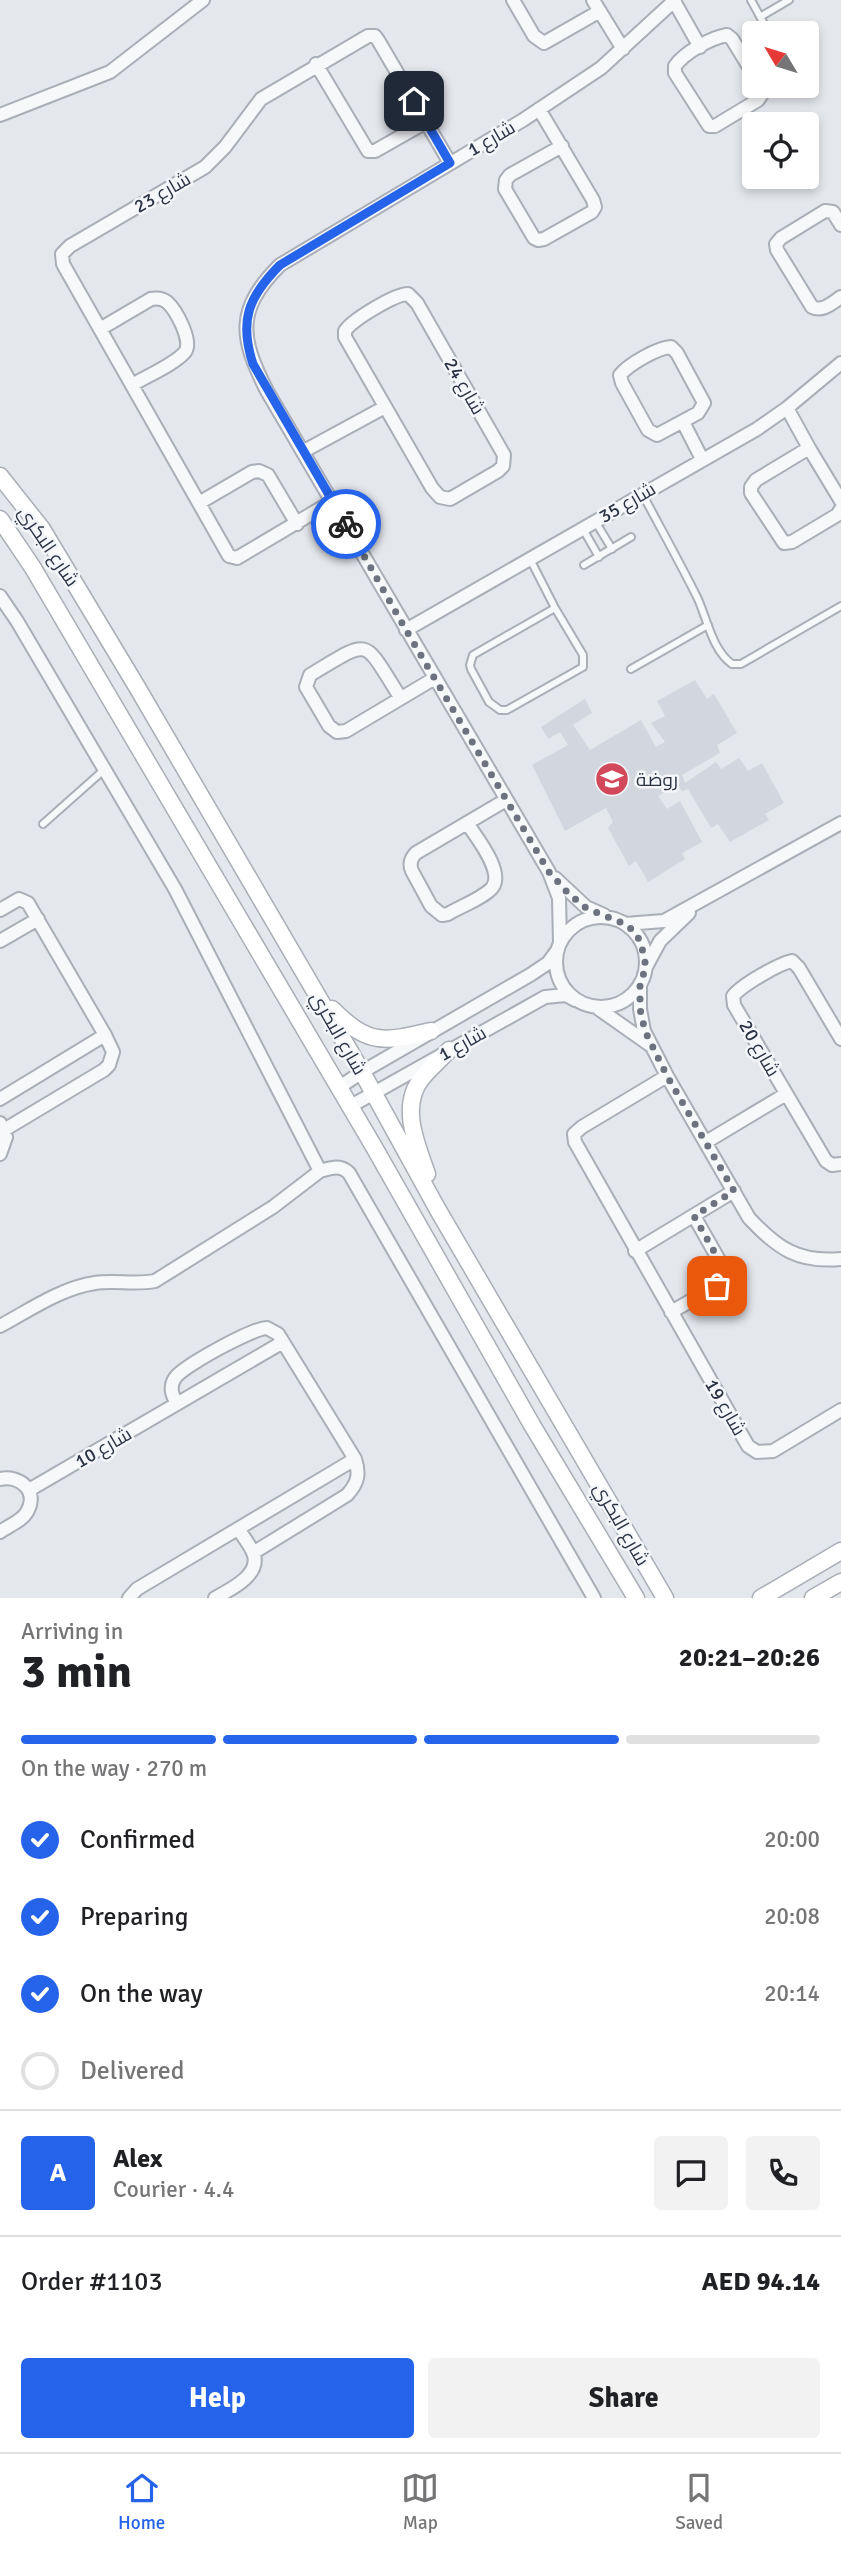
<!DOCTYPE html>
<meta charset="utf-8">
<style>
:root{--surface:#fff;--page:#f2f2f2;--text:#202124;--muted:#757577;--line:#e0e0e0;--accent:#2563eb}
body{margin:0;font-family:Signika,Cairo,sans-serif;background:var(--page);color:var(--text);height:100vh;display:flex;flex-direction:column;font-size:26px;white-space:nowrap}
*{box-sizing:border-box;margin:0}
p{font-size:23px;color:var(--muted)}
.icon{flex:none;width:38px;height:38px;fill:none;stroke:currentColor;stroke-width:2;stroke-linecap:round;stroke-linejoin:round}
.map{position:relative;height:1598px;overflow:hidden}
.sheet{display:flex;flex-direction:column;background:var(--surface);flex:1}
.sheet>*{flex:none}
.needle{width:46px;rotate:308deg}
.tools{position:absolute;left:742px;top:21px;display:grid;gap:14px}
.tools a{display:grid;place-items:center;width:77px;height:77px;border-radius:7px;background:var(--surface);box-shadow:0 4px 10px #0003;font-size:35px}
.pin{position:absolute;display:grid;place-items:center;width:60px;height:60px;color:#fff;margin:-30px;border-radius:14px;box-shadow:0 4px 10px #0006}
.courier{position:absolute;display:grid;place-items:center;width:70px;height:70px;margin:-35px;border:5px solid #2563eb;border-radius:50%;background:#fff;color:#222;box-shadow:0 2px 9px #0007}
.summary em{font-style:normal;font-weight:700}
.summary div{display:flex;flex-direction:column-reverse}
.summary{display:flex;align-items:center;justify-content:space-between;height:119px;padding:0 21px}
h1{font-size:46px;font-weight:700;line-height:52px}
.bar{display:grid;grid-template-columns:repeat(4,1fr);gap:10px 7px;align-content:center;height:84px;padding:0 21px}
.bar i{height:9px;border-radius:5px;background:var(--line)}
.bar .current{background:var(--accent)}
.bar p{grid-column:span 4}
.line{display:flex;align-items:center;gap:18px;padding:0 21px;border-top:2px solid var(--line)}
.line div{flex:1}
.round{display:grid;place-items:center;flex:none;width:74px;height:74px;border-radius:7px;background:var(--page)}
ol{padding:0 21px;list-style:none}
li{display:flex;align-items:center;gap:21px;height:77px}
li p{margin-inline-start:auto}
li .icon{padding:7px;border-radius:50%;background:var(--accent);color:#fff;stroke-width:4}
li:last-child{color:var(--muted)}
li i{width:38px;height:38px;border:4px solid var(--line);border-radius:50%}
.button{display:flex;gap:14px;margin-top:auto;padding:14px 21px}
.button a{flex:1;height:80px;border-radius:7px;background:var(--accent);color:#fff;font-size:28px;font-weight:700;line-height:80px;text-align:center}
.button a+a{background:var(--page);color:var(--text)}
.tab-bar{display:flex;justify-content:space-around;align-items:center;height:98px;border-top:2px solid var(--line);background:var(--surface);font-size:19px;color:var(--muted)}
.tab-bar a{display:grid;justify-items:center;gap:4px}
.tab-bar .current{color:var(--accent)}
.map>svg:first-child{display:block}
.built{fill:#d2d6de}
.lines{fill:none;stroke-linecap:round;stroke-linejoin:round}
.service-casing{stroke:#a9aeb7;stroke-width:10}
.minor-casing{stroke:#a9aeb7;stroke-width:16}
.secondary-casing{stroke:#a9aeb7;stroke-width:19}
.service{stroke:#f7f8fa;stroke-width:6}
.minor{stroke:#f7f8fa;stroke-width:12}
.secondary{stroke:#fff;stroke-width:16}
.done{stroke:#6c737f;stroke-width:7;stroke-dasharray:0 12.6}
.route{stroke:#2563eb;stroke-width:9}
.labels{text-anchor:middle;stroke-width:5;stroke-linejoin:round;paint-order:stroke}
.street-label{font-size:19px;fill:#2b3445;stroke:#f4f6f9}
.poi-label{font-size:19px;fill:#2b3445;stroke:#f4f6f9;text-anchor:start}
</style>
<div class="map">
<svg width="841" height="1598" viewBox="0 0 841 1598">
<rect width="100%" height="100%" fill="#e4e7ec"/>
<!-- built -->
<path class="built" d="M 695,680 L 707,699 L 714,694 L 737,733 L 717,745 L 720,753 L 682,775 L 685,783 L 716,762 L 721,769 L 739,758 L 748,771 L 762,763 L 784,803 L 765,814 L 769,820 L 730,842 L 718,824 L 711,828 L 688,789 L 682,791 L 677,784 L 658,796 L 667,809 L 680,801 L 702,842 L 682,853 L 685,859 L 648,882 L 636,861 L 629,866 L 608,828 L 613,822 L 606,808 L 565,831 L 532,765 L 568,745 L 560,732 L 548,739 L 541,727 L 585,699 L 592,713 L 573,725 L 590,750 L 641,720 L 656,747 L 665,742 L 651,723 L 665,716 L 657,701 Z"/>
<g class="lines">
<!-- service casing -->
<g class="service-casing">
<path id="service" d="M 751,0 L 769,33
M 760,17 L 789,0
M 643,495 C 661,529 680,563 697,597 C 707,618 712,650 732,664 L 741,664 L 841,606
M 595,521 L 612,549
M 583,529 L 599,557
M 530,559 L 555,608
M 584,565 L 631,537
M 555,608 L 583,655 L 583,667 L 507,710 L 500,710 L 489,702 L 471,669 L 470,665 L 473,655 Z
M 631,669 L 708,625
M 43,824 L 105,769"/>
</g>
<!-- minor casing -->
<g class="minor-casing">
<path id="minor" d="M 513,0 L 534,36 L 544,43 L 600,11
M 593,0 L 623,49
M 674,1 L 700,47
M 316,64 L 368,151 L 375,151 L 426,122
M 754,75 L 732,39 L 727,35 C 710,38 684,53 675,66 L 675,73 L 709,126 L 715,126 L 758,100 L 762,94 L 761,86
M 539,109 L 593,200 L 595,207 L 592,212 L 544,239 L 538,240 L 534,238 L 505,189 L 506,180 L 510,175 L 562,146
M 0,115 L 110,72 L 203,0
M 841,225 L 833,212 L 825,211 L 781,238 L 776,244 L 777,250 L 812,307 C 823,312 832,303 841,297
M 408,294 L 417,303 L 504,455 L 503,466 L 498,471 L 450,499 L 440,497 L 432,488 L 345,337 L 345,331 C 352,320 395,294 408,294 Z
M 100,329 L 151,299 C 157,298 162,298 167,302 C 176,310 193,341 185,352 C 175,364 147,376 132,385
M 671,347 L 677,353 L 704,403 L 698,413 L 657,435 L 648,430 L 622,383 L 620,375 C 629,364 657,348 671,347 Z
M 787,408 L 809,448
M 683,422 L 702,459
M 304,451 L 385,407
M 333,501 L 237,558 L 229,556 L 63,264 L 62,254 L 70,246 L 205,167 L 225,147 L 261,99 L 368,36 L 375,36 L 378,40 L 450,163
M 841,501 L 809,448 L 756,480 L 751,487 L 751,493 L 784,543 L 792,542 L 837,515 L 841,509
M 199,503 L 252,472 L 259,471 L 268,475 L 297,524
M 0,596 L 17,621 L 175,889 L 320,1171 C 331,1168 340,1164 349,1173 L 594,1598
M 406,630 L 757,429 L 787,408 L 841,363
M 400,697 C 362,637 372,638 310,675 L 306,687 L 329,726 L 337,732 L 346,731 L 435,678
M 467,823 C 476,837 505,872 492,888 C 482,899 461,906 448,914 L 442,915 L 431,906 L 412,871 C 409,864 411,858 416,853 L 506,800
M 555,878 L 586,907 L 604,915
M 0,910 L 19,899 L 28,903 L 105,1035 L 113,1052 L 109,1065 L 104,1070 L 4,1130
M556 962a45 45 0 1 1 90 0a45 45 0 1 1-90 0Z
M 625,924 L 664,921 L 841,823
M 0,941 L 38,919
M 560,943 L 559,898 L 549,872 L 267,391 C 240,338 235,310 280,265 L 523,120 L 601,68 L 675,0
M 646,967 L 660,941 L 689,913
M 640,984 L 640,1009 L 644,1031 L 667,1076 L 749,1218 C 777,1248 798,1263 841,1259
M 596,1007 L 650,1045
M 841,1039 L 799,968 L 792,961 C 778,964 742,985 733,996 L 734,1005 L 826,1161 L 832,1165 L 841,1164
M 667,1076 L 582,1127 L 574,1134 L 575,1142 L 748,1446 L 757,1452 L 773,1451 L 841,1410
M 338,1088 L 362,1072 L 530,975 L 548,963 L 556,952
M 0,1099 L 105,1035
M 349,1107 L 545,997 L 566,995 L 575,1000
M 0,1123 L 6,1137 L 0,1154
M 706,1142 L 786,1094
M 635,1251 L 734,1191
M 671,1312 L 717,1286 L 725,1274 L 724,1269 L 694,1216
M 0,1326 C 30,1310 61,1288 95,1283 C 115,1280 135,1285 155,1281 L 273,1207 L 320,1171
M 177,1404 C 172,1395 169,1387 175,1378 C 183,1366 253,1328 267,1328 L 278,1334 L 355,1459 C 360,1474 358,1483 347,1495 L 253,1553
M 0,1479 C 20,1475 39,1491 27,1512 C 22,1521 8,1526 0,1532
M 29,1490 L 283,1342
M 129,1598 L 137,1589 L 355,1459
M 215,1598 C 229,1590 260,1576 254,1555 C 251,1546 244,1538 239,1530"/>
</g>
<!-- secondary casing -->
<g class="secondary-casing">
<path id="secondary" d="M 0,476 L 42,529 L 137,687 L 362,1072 L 438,1210 L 665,1598
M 0,519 L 33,568 L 374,1147 L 532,1425 L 636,1598
M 332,1009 C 369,1046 384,1042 431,1031
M 427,1174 C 417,1145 399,1106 422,1078 C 430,1068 440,1060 449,1050
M 761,1598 L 841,1551
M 813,1598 L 841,1582"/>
</g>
<!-- service -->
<use href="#service" class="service"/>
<!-- minor -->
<use href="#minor" class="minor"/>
<!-- secondary -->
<use href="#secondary" class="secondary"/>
</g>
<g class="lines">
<!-- done -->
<path class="done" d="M 346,524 L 406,630 L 549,872 L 568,893 L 586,908 L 625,924 L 635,932 L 641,943 L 646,967 L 640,984 L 640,1009 L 645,1031 L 667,1076 L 734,1191 L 694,1216 L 724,1269 L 724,1279 L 717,1286"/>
<!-- route -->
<path class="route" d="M 346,524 L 253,364 C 239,321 248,297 280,265 L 450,163 L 414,101"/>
</g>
<!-- icons -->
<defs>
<g id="school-disc" transform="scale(1.75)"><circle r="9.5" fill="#d1495b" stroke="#f4f6f9"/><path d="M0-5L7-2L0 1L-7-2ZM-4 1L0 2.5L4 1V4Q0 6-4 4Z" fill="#fff"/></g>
</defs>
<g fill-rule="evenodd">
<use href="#school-disc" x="612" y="779"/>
</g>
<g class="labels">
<!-- street labels -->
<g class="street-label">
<text transform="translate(491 138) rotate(-30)" y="7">شارع 1</text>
<text transform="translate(162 192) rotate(-30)" y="7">شارع 23</text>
<text transform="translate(465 386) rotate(60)" y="7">شارع 24</text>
<text transform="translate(627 502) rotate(-30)" y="7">شارع 35</text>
<text transform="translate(49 546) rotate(56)" y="7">شارع البكري</text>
<text transform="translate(339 1033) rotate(60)" y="7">شارع البكري</text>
<text transform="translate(462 1043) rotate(-29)" y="7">شارع 1</text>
<text transform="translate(760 1048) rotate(60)" y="7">شارع 20</text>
<text transform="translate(726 1407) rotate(60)" y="7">شارع 19</text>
<text transform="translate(103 1447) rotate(-30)" y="7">شارع 10</text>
<text transform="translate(622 1524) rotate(60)" y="7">شارع البكري</text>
</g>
<!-- poi labels -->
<g class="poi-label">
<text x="636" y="786">روضة</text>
</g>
</g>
</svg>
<div class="tools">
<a><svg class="needle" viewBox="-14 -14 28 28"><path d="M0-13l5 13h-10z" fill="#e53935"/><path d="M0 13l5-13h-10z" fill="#757577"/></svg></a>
<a><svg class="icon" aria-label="locate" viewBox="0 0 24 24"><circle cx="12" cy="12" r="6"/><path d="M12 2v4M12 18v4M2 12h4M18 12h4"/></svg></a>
</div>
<div class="pin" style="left:717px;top:1286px;background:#ea580c"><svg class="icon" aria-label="bag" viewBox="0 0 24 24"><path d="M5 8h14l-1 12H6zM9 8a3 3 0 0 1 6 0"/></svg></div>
<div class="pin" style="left:414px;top:101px;background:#1f2937"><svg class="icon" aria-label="home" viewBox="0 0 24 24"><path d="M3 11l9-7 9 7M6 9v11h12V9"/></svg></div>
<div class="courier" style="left:346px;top:524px"><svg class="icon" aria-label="bike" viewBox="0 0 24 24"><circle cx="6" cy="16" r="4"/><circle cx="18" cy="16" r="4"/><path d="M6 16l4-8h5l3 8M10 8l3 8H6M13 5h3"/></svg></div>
</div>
<section class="sheet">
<div class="summary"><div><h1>3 min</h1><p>Arriving in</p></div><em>20:21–20:26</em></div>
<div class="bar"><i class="current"></i><i class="current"></i><i class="current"></i><i></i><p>On the way · 270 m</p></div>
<ol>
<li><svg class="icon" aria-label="check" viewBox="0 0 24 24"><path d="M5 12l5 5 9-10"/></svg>Confirmed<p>20:00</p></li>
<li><svg class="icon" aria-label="check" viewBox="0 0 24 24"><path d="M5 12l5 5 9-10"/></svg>Preparing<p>20:08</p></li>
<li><svg class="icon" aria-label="check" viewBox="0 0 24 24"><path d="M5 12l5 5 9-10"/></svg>On the way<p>20:14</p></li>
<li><i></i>Delivered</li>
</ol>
<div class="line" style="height:126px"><b class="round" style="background:var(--accent);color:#fff">A</b><div><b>Alex</b><p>Courier · 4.4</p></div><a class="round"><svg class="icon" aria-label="chat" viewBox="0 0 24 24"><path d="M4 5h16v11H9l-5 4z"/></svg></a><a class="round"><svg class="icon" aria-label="phone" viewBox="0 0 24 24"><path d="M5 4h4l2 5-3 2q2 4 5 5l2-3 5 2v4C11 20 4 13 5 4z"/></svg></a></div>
<div class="line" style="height:91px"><div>Order #1103</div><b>AED 94.14</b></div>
<div class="button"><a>Help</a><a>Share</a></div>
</section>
<nav class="tab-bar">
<a class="current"><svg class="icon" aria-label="home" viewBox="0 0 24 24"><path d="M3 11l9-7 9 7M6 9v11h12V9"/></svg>Home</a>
<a><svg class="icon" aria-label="map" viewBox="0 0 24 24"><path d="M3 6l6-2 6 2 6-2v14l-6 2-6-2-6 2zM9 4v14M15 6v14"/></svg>Map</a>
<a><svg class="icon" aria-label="saved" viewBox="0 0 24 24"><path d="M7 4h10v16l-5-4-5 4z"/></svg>Saved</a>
</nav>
